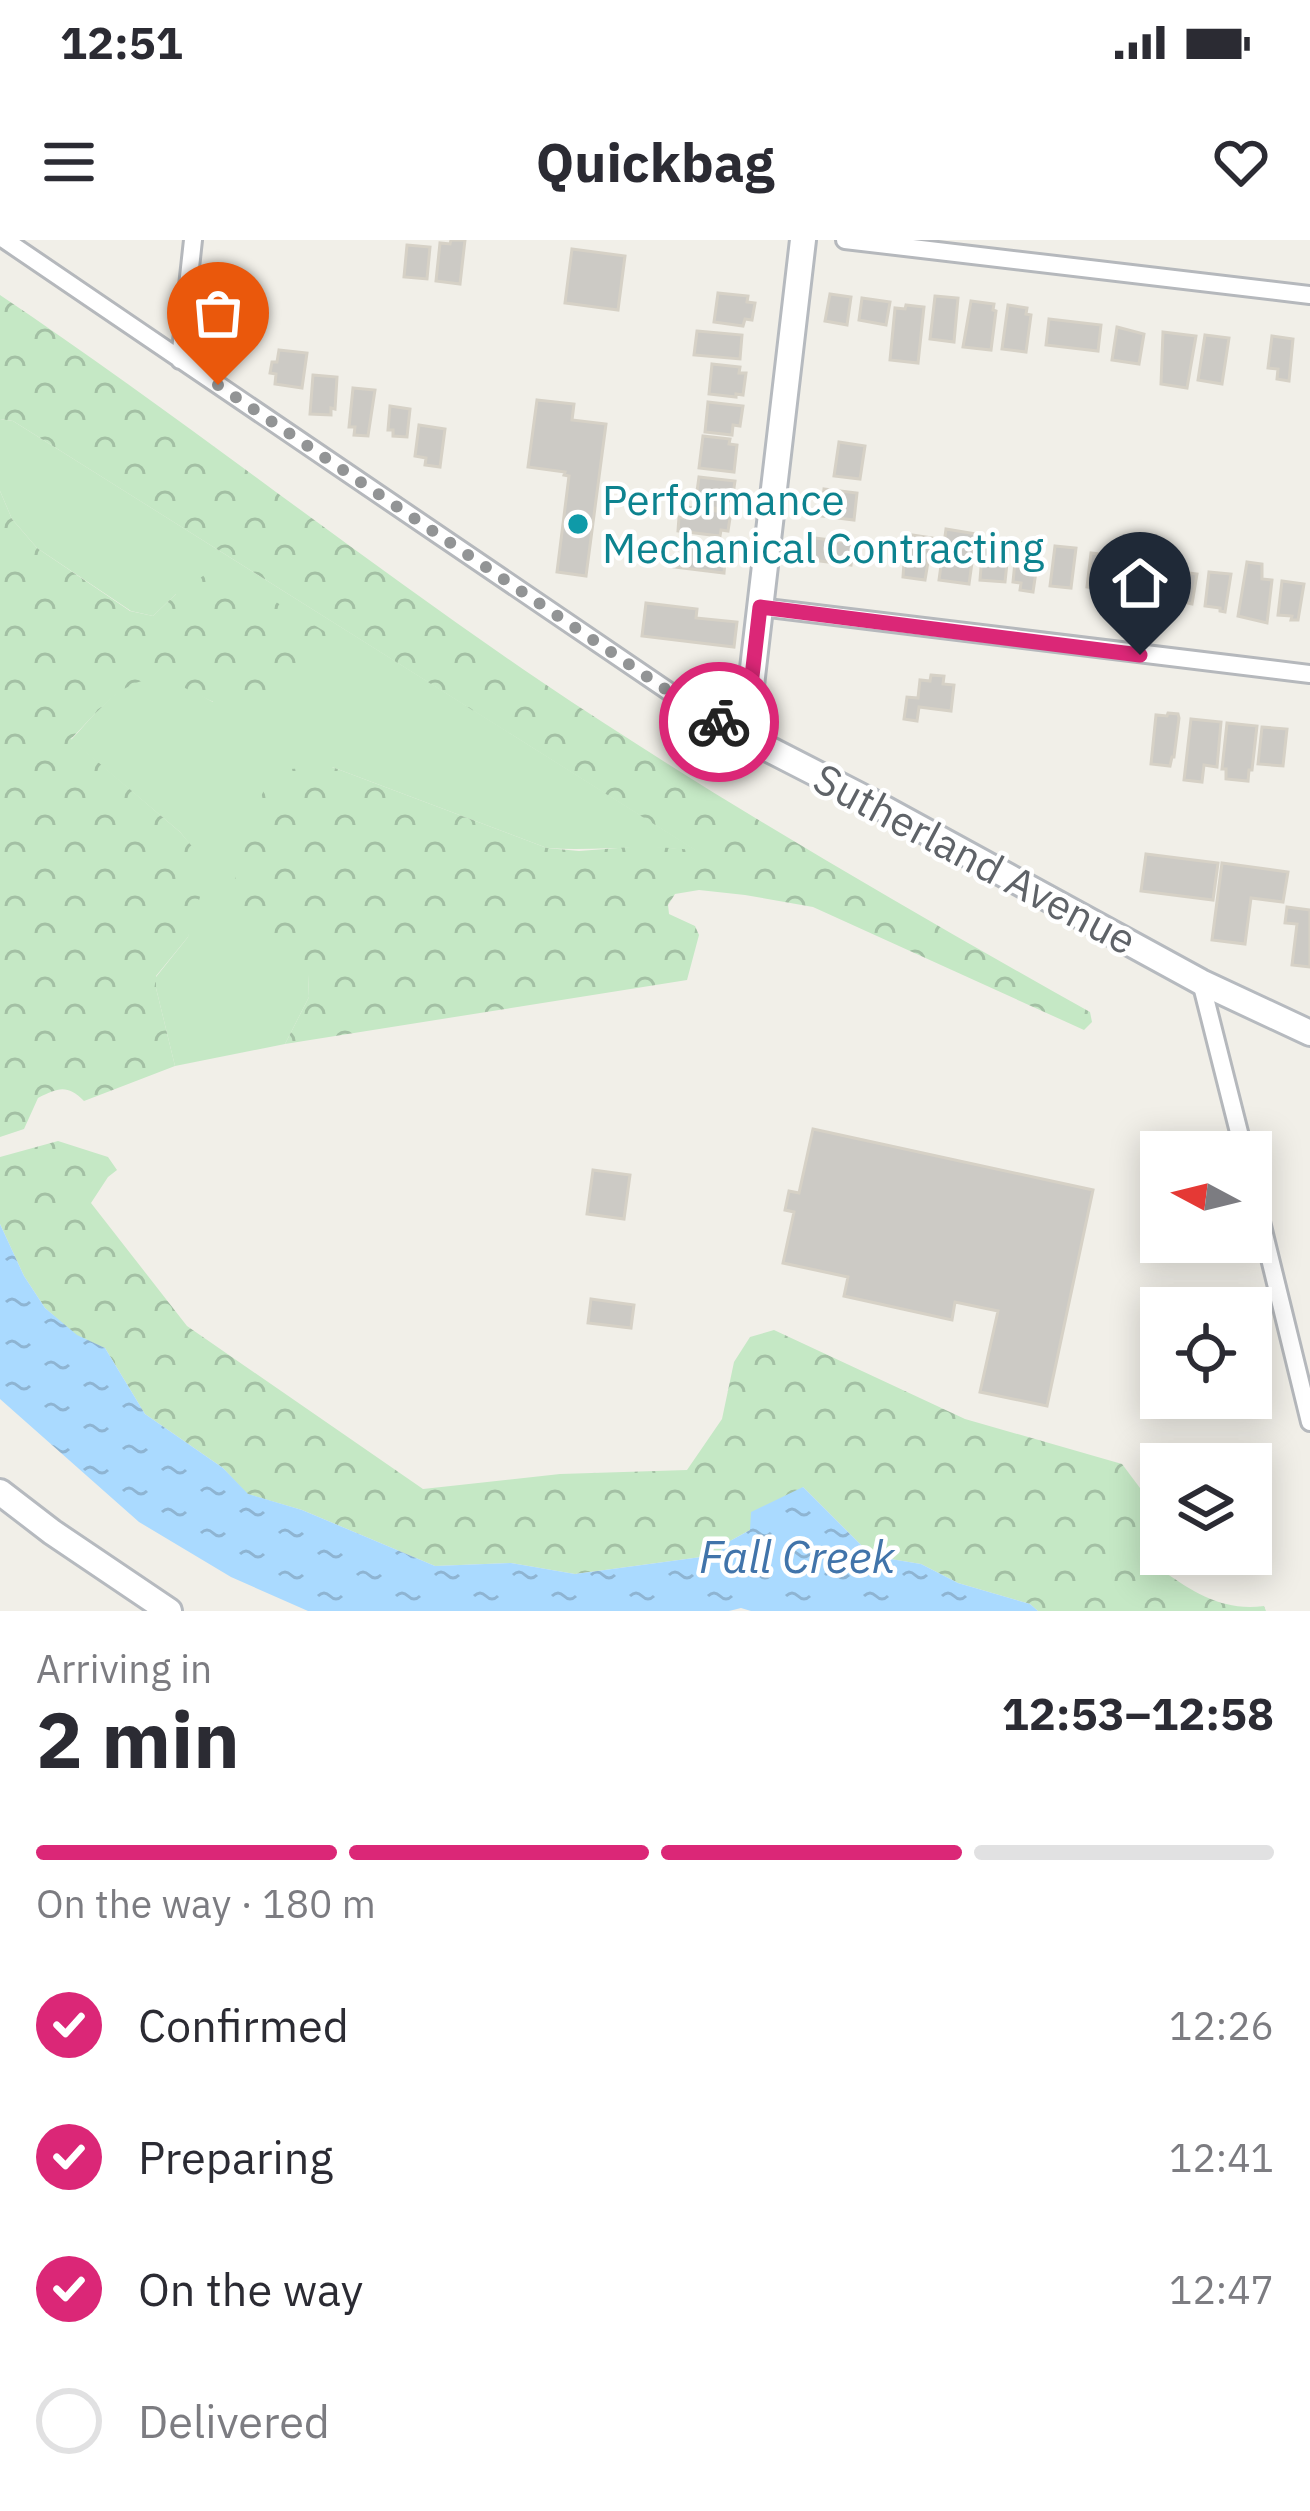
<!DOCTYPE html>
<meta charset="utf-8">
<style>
:root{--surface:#fff;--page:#f7f7f7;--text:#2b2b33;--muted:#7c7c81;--line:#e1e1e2;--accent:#db2777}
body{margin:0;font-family:"IBM Plex Sans",sans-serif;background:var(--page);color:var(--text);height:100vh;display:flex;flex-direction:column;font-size:45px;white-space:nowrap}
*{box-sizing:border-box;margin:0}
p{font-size:39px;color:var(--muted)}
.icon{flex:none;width:66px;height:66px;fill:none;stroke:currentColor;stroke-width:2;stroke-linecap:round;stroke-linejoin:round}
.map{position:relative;height:1371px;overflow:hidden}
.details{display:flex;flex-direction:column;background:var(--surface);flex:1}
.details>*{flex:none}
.needle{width:78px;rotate:277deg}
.buttons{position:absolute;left:1140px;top:891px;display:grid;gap:24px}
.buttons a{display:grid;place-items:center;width:132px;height:132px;border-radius:0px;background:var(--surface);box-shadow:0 6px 30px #0003;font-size:60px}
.pin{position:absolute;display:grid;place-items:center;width:102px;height:102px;color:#fff;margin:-123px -51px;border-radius:50% 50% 50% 0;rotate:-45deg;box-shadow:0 0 12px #0007}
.pin .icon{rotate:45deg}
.courier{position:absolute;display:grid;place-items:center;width:120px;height:120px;margin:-60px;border:9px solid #db2777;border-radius:50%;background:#fff;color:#222;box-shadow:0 3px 15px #0007}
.headline em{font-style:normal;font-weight:700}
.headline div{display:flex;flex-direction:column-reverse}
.headline{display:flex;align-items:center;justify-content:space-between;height:204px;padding:0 36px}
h1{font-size:78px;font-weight:700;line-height:90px}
.bar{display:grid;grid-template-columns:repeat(4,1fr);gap:18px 12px;align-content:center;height:144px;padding:0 36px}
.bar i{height:15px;border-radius:9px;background:var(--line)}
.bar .current{background:var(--accent)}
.bar p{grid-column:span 4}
ol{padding:0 36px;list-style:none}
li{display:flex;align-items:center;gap:36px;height:132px}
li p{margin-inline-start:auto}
li .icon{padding:12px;border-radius:50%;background:var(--accent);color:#fff;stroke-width:4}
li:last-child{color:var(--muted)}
li i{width:66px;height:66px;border:6px solid var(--line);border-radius:50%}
.status{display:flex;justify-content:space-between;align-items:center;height:84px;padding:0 60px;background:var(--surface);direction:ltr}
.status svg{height:33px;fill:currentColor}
header{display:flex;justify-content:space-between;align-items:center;height:156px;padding:0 36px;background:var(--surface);font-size:54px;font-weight:700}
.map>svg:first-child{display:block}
.grass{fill:#c5e8c5}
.forest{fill:url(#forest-crowns)}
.water{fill:url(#water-ripples)}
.building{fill:#cccac5;stroke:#d6d1c6;stroke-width:3}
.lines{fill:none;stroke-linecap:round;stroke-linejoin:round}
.street-casing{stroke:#b5b8bc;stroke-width:22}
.secondary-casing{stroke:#b6babf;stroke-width:30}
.street{stroke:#fff;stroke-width:16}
.secondary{stroke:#fff;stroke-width:24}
.done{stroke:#929495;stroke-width:12;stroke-dasharray:0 21.6}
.route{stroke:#db2777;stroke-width:15}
.culture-dot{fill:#0f9aa8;stroke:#fff;stroke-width:4.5}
.labels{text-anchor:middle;stroke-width:9;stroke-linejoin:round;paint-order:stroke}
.culture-label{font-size:42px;fill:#0d838f;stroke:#fff;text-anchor:start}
.street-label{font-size:42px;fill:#5f6368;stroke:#fff}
.water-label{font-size:45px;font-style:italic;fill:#4174aa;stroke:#fff}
</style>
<div class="status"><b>12:51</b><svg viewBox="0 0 49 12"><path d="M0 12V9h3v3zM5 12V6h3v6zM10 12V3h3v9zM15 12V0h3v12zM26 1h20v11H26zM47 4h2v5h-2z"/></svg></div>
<header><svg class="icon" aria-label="menu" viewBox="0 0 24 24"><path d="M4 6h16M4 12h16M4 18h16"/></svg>Quickbag<svg class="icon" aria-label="heart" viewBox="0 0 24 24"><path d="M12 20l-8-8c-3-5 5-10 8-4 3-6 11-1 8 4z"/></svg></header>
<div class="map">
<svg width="1310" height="1371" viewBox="0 0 1310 1371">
<defs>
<pattern id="forest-crowns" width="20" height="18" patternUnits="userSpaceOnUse" patternTransform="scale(3)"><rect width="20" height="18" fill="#c5e8c5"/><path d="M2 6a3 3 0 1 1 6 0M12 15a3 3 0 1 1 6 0" fill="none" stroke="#a3c0a4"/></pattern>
<pattern id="water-ripples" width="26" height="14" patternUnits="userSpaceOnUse" patternTransform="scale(3)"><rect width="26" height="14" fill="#aadaff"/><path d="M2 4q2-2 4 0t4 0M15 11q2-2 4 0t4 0" fill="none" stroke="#8eb4d2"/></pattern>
</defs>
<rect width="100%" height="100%" fill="#f1efe8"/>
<!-- grass -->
<path class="grass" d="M 0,179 L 13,181 L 699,612 C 648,602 598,612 547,608 L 332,527 L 308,735 L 309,757 L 285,804 L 175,826 L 156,748 L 156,737 L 188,697 L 196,612 L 180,592 L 71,500 C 93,477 125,432 161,438 C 180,441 197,454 213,462 L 176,354 L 153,376 L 131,371 L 37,308 L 12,279 L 0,251 Z"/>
<!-- forest -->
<path class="forest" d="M 0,55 C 183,178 356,316 539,440 C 717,560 903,667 1090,772 L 1092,782 L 1084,790 L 813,667 L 745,655 L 699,650 L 675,654 L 668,665 L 669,674 L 695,686 L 699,695 L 687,740 L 285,804 L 309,757 L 308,735 L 242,689 L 232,658 L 241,599 L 265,548 L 289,529 L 332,527 L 547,608 L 579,611 L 644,606 L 695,610 L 13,181 L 0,179 Z
M 0,251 L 12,279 L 37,308 L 130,371 L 153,376 L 176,354 L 212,330 L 231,335 L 334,397 C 312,415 264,465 237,466 C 218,467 201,456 185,448 C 135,420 104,466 71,499 L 180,592 L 196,611 L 202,637 L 200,657 L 188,697 L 156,736 L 156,748 L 175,826 L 84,861 C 67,844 58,848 38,858 L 24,889 L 0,897 Z
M 58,901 L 108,917 L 117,930 L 108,937 L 91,963 L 187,1086 L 423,1249 L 560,1234 L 687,1230 L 722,1179 L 734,1122 L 750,1097 L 774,1090 L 965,1179 L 1122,1224 L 1140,1248 L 1163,1331 C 1196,1354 1223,1371 1264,1366 L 1266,1371 L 1038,1371 L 1030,1364 L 958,1343 L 921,1324 L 872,1316 L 803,1247 L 750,1290 L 730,1301 L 716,1315 L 575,1334 L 511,1323 L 435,1326 L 302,1270 L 247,1254 L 223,1228 L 145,1174 L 105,1108 L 77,1096 L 45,1068 L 24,1036 L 0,984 L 0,917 Z"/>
<!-- water -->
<path class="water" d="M 0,984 L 24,1036 L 45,1068 L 77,1095 L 105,1108 L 145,1174 L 223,1228 L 248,1254 L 302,1270 L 435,1326 L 511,1323 L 575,1334 L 716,1315 L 730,1301 L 750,1290 L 751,1272 L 803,1247 L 872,1316 L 921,1324 L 958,1343 L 1030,1364 L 1038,1371 L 751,1371 L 741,1368 L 729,1371 L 308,1371 L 231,1337 L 139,1282 L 0,1159 Z"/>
<!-- building -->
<path class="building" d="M 451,0 L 465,0 L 460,44 L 436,41 L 440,3 L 450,4 Z
M 407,5 L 430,7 L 427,39 L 404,37 Z
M 572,9 L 625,16 L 618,70 L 565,63 Z
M 718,53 L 748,56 L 747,62 L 755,63 L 752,80 L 745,79 L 743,86 L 714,82 Z
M 830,54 L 851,57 L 847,85 L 825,81 Z
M 935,56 L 958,58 L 954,102 L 930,99 Z
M 862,58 L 890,62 L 886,85 L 859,80 Z
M 971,61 L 994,64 L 993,70 L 996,71 L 991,110 L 963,107 Z
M 906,65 L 924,67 L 918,123 L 890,120 L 895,68 L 905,69 Z
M 1008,65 L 1027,68 L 1026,74 L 1031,75 L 1026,112 L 1002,109 Z
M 1049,79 L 1101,85 L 1098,111 L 1046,105 Z
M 1117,87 L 1144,94 L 1139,124 L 1112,120 Z
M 697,91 L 742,95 L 740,119 L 694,115 Z
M 1163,92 L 1196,96 L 1187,148 L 1161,144 Z
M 1205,95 L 1229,98 L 1222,144 L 1198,140 Z
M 1272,96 L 1293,99 L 1289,141 L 1277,139 L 1278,129 L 1268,128 Z
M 279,110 L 307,113 L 302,148 L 275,144 L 276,134 L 270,133 L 272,122 L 277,122 Z
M 712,124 L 740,127 L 739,133 L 746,133 L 743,155 L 736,154 L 736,157 L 709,154 Z
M 313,135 L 337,137 L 335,169 L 331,168 L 331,175 L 310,174 Z
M 353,148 L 375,150 L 368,196 L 354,195 L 355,187 L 349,187 Z
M 537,160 L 574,164 L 572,180 L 606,184 L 586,336 L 557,332 L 569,236 L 564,235 L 565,232 L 528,227 Z
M 708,162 L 743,166 L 740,186 L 733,185 L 732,195 L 705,192 Z
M 390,166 L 410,169 L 407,197 L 393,196 L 393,190 L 388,190 Z
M 419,185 L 445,189 L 440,227 L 425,225 L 426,218 L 415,216 Z
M 703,196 L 730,199 L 729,204 L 737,205 L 734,232 L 699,228 Z
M 839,202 L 865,206 L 860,239 L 834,236 Z
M 699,237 L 735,241 L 732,261 L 724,260 L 723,269 L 695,266 Z
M 824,249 L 857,253 L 854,280 L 821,276 Z
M 686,267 L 724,272 L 723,277 L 730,278 L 728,291 L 721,290 L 720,296 L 678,291 L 679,277 L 684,278 Z
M 946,289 L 976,294 L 969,344 L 939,340 Z
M 906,294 L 932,298 L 925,340 L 903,337 Z
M 815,298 L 854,303 L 851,325 L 812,320 Z
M 983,301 L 1009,304 L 1005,342 L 980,340 Z
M 1017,302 L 1040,305 L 1033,352 L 1020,350 L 1021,343 L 1013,342 Z
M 681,304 L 726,309 L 724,333 L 674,327 L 675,315 L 680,316 Z
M 1055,306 L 1076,308 L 1071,348 L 1050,346 Z
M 1108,306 L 1114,307 L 1109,349 L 1107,355 L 1100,355 L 1101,349 L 1087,347 L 1091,313 L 1107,315 Z
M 1247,322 L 1262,324 L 1262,339 L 1272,340 L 1267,383 L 1238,376 Z
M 1173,331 L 1197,334 L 1192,364 L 1183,362 L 1182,369 L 1169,367 Z
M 1209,332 L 1231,334 L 1225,372 L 1220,371 L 1220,368 L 1205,366 Z
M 1137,336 L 1158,339 L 1159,353 L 1154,363 L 1148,362 L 1149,358 L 1134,356 Z
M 1282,341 L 1304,344 L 1298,380 L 1291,380 L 1292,376 L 1278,375 Z
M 646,363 L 697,369 L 696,378 L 737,382 L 734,407 L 642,396 Z
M 931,435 L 944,436 L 943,444 L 954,445 L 951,471 L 919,467 L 917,481 L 904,479 L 907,457 L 918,458 L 920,440 L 930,441 Z
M 1168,473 L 1178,474 L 1179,478 L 1174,517 L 1172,517 L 1170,526 L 1151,524 L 1156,475 L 1167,476 Z
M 1191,479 L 1221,482 L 1217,527 L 1204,525 L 1202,542 L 1184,540 Z
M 1227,483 L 1257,486 L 1252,530 L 1249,530 L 1248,541 L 1226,539 L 1226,529 L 1222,529 Z
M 1262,487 L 1287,489 L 1283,526 L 1258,524 Z
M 1146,614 L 1218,623 L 1213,660 L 1141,651 Z
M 1222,623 L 1288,632 L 1283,662 L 1251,658 L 1245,704 L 1212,700 Z
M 1287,667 L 1310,670 L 1310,727 L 1292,725 L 1297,684 L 1285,683 Z
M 813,889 L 1093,950 L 1047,1166 L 980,1152 L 998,1071 L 955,1062 L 952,1080 L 844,1056 L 848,1037 L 783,1023 L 794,972 L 785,970 L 789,951 L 799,953 Z
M 593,930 L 630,935 L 624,979 L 587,974 Z
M 591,1059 L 634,1065 L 631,1088 L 588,1083 Z"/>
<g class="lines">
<!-- street casing -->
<g class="street-casing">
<path id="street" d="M 5,0 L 680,459 L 745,497
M 845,0 L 1310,55
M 180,120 L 193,0
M 760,367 L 1310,434
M 1201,742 L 1244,912
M 1251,941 L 1310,1182"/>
</g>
<!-- secondary casing -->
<g class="secondary-casing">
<path id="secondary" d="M 803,0 L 745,497 L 870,561 L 1201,742 L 1310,793
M 0,1252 L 52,1292 L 169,1371"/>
</g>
<!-- street -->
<use href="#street" class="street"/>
<!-- secondary -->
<use href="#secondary" class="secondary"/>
</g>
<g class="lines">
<!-- done -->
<path class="done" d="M 218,145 L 680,459 L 719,482"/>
<!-- route -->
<path class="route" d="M 719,482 L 745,497 L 760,367 L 1140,415"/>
</g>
<!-- markers -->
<circle class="culture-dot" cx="578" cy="284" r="12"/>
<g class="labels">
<!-- culture labels -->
<g class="culture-label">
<text x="602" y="275">Performance<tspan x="602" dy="48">Mechanical Contracting</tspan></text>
</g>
<!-- street labels -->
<g class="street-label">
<text transform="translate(975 619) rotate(28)" y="15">Sutherland Avenue</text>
</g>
<!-- water labels -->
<g class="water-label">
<text x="797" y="1333">Fall Creek</text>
</g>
</g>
</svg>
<div class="buttons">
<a><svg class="needle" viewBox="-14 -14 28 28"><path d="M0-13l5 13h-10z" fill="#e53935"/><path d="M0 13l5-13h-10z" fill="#7c7c81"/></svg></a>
<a><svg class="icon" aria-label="locate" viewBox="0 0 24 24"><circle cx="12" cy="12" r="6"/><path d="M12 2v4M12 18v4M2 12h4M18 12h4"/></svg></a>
<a><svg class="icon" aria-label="layers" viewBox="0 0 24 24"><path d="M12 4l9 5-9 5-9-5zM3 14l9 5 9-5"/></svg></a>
</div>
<div class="pin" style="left:218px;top:145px;background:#ea580c"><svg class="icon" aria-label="bag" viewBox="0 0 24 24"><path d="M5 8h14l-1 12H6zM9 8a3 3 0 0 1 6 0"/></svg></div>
<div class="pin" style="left:1140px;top:415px;background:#1f2937"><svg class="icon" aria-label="home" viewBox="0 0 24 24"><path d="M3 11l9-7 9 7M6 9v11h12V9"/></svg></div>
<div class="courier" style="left:719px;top:482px"><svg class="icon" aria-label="bike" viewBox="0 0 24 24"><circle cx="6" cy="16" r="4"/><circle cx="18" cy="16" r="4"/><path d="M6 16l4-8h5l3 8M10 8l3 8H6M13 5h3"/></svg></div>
</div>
<section class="details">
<div class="headline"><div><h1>2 min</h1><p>Arriving in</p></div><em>12:53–12:58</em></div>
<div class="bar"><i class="current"></i><i class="current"></i><i class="current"></i><i></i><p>On the way · 180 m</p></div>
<ol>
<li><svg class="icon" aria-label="check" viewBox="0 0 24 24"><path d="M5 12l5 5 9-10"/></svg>Confirmed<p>12:26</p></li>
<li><svg class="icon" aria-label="check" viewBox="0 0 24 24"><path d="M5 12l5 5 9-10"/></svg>Preparing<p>12:41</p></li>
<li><svg class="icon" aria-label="check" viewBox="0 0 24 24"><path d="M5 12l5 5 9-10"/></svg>On the way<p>12:47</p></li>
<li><i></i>Delivered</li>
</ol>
</section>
